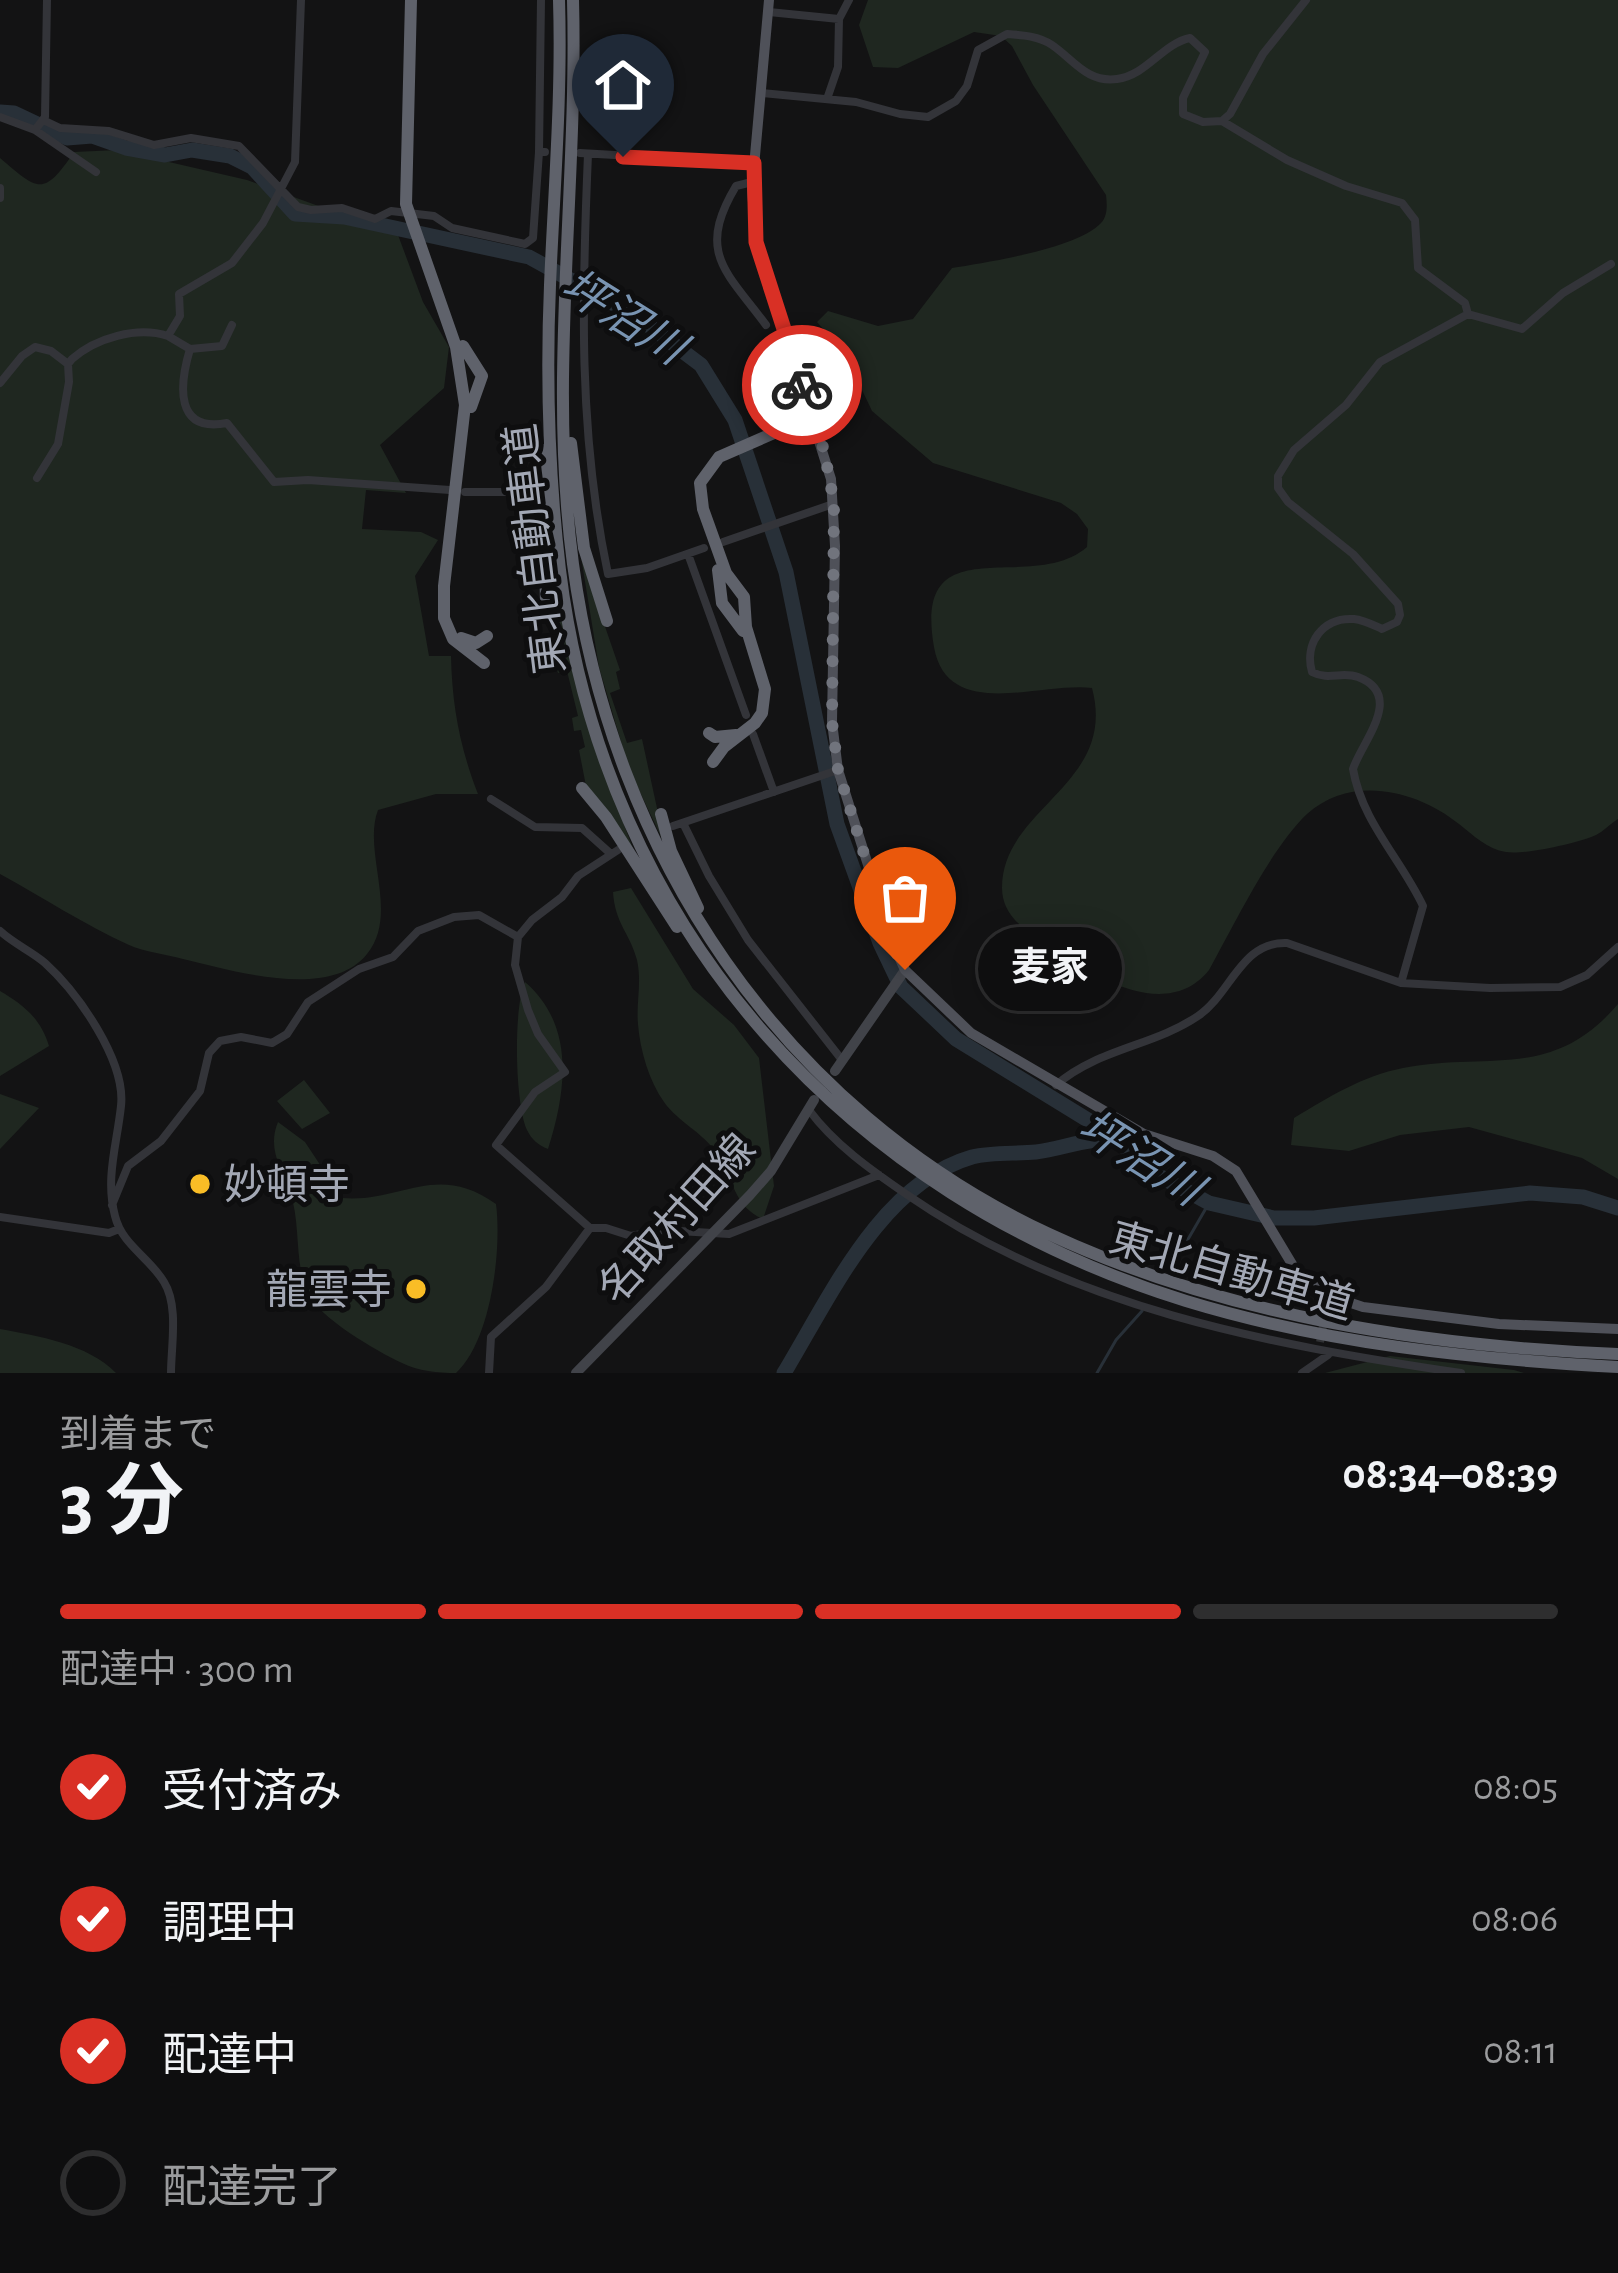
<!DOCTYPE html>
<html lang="ja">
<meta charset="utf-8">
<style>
:root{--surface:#0e0e0f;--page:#171718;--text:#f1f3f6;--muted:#9b9c9e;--line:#2e2e2f;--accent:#d93025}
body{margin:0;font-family:"Alegreya Sans","Noto Sans JP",sans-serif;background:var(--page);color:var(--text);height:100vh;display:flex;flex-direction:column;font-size:45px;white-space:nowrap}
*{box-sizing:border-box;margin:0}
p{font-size:39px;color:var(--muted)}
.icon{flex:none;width:66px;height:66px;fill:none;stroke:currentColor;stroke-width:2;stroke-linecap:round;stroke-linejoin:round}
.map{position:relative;height:1373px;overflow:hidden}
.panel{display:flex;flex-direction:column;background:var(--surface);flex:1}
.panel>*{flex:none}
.pin{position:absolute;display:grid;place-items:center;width:102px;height:102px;color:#fff;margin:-123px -51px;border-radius:50% 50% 50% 0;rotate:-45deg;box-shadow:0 0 12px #0007}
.pin .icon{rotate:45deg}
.courier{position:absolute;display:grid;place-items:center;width:120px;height:120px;margin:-60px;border:9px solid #d93025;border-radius:50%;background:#fff;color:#222;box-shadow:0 3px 15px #0007}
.bubble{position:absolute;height:84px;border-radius:42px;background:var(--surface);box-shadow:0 6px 30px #0003,0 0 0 3px var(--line);font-size:39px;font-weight:700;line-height:84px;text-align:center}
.summary em{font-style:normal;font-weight:700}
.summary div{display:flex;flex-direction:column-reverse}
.summary{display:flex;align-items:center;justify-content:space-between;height:204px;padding:0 60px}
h1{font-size:78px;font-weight:700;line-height:90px}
.bar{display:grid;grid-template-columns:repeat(4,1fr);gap:18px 12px;align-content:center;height:144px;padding:0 60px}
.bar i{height:15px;border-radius:9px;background:var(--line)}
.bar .on{background:var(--accent)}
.bar p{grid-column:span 4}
ol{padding:0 60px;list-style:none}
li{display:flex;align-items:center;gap:36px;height:132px}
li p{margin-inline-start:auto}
li .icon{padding:12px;border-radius:50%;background:var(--accent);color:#fff;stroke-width:4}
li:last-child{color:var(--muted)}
li i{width:66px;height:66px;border:6px solid var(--line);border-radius:50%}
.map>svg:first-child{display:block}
.green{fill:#1f2720}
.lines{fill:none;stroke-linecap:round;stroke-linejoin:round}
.stream{stroke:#283038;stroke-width:3}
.river{stroke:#283038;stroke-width:15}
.minor-tunnel{stroke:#303134;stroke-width:8;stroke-dasharray:8 4;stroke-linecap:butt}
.minor{stroke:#333439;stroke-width:8}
.secondary{stroke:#414349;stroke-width:10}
.primary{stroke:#4f5159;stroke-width:10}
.motorway{stroke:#5f626b;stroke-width:12}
.done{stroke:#71747d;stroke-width:12;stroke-dasharray:0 21.6}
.route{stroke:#d93025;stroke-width:15}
.poi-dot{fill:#f9bd26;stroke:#0e0e0f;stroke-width:4.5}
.labels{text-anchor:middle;stroke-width:10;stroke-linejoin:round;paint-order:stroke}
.street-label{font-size:42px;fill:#a3a8b5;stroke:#0e0e0f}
.poi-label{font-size:42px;fill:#a3a8b5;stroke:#0e0e0f;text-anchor:start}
.water-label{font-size:45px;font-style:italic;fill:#7994b2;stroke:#0e0e0f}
</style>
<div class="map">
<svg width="1618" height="1373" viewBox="0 0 1618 1373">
<rect width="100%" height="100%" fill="#131314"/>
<!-- green -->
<path class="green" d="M 868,0 L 1618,0 L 1618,819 C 1611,823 1604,831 1596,835 C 1578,843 1525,855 1506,852 C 1487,849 1473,835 1459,824 C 1417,790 1351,774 1307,814 C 1271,848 1234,925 1209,970 C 1170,1019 1102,982 1061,954 C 1036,937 1002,921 1002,888 C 1002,807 1118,785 1092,688 C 1040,682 947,722 934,647 C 912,522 1031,596 1087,547 L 1088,529 L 1077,514 L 1061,503 L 933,463 L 872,411 L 845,354 L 817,322 L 828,311 L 878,326 L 913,319 L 952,268 C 988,262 1076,249 1101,223 C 1108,216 1107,204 1106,195 L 1033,85 L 1012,46 L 1001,36 L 974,32 L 898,68 L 873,67 L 859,25 Z
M 117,150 L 247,180 L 398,235 L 423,302 L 449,347 L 444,388 L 380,445 L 406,493 L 366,490 L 362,529 L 421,532 L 438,540 L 415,576 L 429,656 L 451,656 C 452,705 460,748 478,794 L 436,794 L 378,810 C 362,852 400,913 367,954 C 330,1001 230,970 183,959 C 165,954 145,952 129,945 C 85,925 42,897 0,874 L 0,158 C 38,190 43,198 74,152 Z
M 552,555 C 570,662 595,750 634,851 L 586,786 L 579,750 L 585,747 L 581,730 L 574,731 L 572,718 L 578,716 L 567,671 L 558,673 L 550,649 L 555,610 L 550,605 Z
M 581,557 L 620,670 L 616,672 L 620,689 L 610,693 L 627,743 L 642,739 L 665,845 L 629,769 L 599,667 Z
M 631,888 L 693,989 L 734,1025 L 759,1058 L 774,1186 L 763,1219 C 733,1206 734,1179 717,1154 C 704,1133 678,1122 664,1102 C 649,1081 640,1050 638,1024 C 636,1002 642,983 637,960 C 630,933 615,924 613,892 Z
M 525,982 C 576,1026 566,1092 548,1149 C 538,1145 532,1140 527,1130 C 515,1104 513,1008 525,982 Z
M 0,991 C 24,1005 41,1019 49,1046 L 0,1076 Z
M 1618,1004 L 1618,1179 L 1582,1158 L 1469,1127 L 1400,1135 L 1349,1151 L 1291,1145 L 1294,1118 C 1329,1097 1362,1076 1403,1068 C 1488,1051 1552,1082 1618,1004 Z
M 304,1080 L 330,1113 L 302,1129 L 277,1101 Z
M 0,1094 L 39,1108 L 0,1149 Z
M 278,1122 L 305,1142 L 342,1198 C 401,1203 436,1161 496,1204 C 502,1250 491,1341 456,1373 C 438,1373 418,1371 402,1363 C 376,1351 318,1317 307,1292 C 294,1260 301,1223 290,1192 C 281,1168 267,1148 278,1122 Z
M 0,1329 C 38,1336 88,1344 116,1373 L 0,1373 Z
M 1390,1356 L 1514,1370 L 1524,1373 L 1325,1373 Z"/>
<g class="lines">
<!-- stream -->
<path class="stream" d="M 1176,1260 L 1209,1203
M 1097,1373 L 1116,1340 L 1142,1311"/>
<!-- river -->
<path class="river" d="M 0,112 L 14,113 L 67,138 L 92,136 L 126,148 L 165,155 L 192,150 L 230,156 L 252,167 L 295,214 L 344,217 L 529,257 L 636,316 L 701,365 L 735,420 L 786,572 L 837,824 L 880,943 L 901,987 L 956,1039 L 1109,1133 L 1150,1171 L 1209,1203 L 1274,1218 L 1314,1218 L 1530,1193 L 1583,1197 L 1618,1208
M 784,1373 C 830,1297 881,1183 972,1157 C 992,1152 1015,1154 1036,1152 C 1064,1149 1089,1136 1117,1141"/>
<!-- minor-tunnel -->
<path class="minor-tunnel" d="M 1320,1342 L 1326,1310"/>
<!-- minor -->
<path class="minor" d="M 769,12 L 839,19
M 761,93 L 856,102 L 900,114 L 928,117 L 956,101 L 967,86 L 978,50 L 1007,34 C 1022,35 1039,36 1052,45 C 1074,60 1087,83 1117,79 C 1147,75 1162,44 1190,38 L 1205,52 L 1183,98 L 1183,114 L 1203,122 L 1222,121 L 1287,160 L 1346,186 L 1402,203 L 1415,220 L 1418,268 L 1465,303 L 1468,314 L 1522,329 L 1563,293 L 1611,264
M 827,99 L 838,67 L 839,19 L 849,0
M 0,117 L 35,130 L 45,117 L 47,0
M 43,120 L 60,128 L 109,131 L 154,145 L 191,138 L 239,146 L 298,207 L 311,210 L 342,208 L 375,219 L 391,211 L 434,216 L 452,228 L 525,244 L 533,238 L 539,152 L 545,152
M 1222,121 L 1230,114 L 1263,54 L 1306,0
M 35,130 L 96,172
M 539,152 L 541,0
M 580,153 L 754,163
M 588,154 C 582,295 578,434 608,574 L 647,568 L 704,548
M 752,182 L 736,186 C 696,253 726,271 766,325
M 0,188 L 0,198
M 168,336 L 190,349 C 179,386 175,433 227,423 L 274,482 L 308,480 L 450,490
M 190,349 L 222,346 L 232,325
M 0,383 L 22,356 L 35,347 L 51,351 L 68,364
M 37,478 L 58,444 L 69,382 L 68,364 L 72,359 C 96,338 137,326 168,336 L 180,316 L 179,294 L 232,263 L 263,223 L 295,162 L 301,0
M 465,492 L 525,492 L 528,575 L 540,582
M 723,542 L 833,504
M 688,554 L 746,715
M 753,734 L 774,792
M 491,799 L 535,827 L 582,828 L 611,854
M 683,823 L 709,876 L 748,940 L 842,1060
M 673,826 L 838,770
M 618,850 L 578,876 L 562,897 L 532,920 L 518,937 L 515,965 L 528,1010 L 538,1034 L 565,1072 L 535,1092 L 496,1145 L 590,1228 L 606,1228 L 631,1236 L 662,1230 L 729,1234 L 879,1175
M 0,931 C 14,944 31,951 45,963 C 78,993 126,1061 121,1106 C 117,1144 105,1178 115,1216 C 122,1245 149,1257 164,1282 C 179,1306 171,1346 171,1373
M 1401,983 L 1423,906 C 1401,859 1362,822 1353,769 C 1361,743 1406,695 1358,677 C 1341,671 1329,681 1312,672 C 1304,644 1322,617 1354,619 C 1364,620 1373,625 1382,629 L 1397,622 L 1400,615 L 1398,604 L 1353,554 L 1288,502 L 1278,488 L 1278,476 L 1294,450 L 1346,405 L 1380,362 L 1468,314
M 1056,1085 C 1097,1049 1154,1046 1198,1016 C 1231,994 1241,941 1287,943 L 1401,983 L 1490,988 L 1560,987 L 1587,975 L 1618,947
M 809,1110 C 834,1144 871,1170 906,1194 C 1071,1308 1266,1344 1461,1373
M 112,1205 L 128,1166 L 161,1141 L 200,1091 L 209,1053 L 220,1041 L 241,1037 L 272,1043 L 287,1034 L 308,1002 L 359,969 L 393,957 L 418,931 L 454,917 L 479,915 L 518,937
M 0,1217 L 109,1233 L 119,1229
M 489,1373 L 491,1337 L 546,1287 L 590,1228
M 1302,1373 L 1328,1355"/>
<!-- secondary -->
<path class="secondary" d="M 835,1071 L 905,970
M 576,1373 L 750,1195 L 771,1171 L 814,1100"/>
<!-- primary -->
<path class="primary" d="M 769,0 L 752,189 L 756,242 L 831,479 L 835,546 L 832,722 L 838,770 L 893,944 L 905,970 L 971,1033 L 1144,1134 L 1213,1156 L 1236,1171 L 1295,1269 L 1330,1296 L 1363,1307 L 1499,1324 L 1618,1329"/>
<!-- motorway -->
<path class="motorway" d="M 411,0 L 406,204 L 456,347 L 465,405 L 444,586 L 444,618 L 453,639 L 484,663
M 559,0 C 562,95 554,190 550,285 C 546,380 549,476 560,570 C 604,928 846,1196 1186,1301 C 1327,1344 1472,1359 1618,1367
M 573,0 C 578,188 548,377 573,564 C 612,854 781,1109 1049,1234 C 1225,1316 1425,1346 1618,1354
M 463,346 L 482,376 L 471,407
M 571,443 L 584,548 L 607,621
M 543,450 L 546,605
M 718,570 L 722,603 L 743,631
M 461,638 L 476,643 L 487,636
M 709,733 L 715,737 L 736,735
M 713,762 L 724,747 L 755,723 L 762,713 L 765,689 L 746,627 L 744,597 L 726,573 L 703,509 L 700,483 L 719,457 L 813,416
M 582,788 L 606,817 L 677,927
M 661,814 L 671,851 L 698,908"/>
</g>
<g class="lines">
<!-- done -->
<path class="done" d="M 802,385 L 824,450 L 834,503 L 832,722 L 838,770 L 892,944 L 905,970"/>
<!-- route -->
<path class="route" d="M 623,157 L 754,163 L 756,242 L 802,385"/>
</g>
<!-- markers -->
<g class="poi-dot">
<circle cx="200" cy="1184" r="12"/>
<circle cx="416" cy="1289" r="12"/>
</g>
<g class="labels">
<!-- street labels -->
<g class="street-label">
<text transform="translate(534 549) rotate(-97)" y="15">東北自動車道</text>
<text transform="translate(676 1218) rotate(-48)" y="15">名取村田線</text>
<text transform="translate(1232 1270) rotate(16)" y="15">東北自動車道</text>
</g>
<!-- poi labels -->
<g class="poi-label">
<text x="224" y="1199">妙頓寺</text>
<text x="392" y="1304" text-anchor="end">龍雲寺</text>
</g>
<!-- water labels -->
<g class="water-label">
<text transform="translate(624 316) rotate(32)" y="16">坪沼川</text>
<text transform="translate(1141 1157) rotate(32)" y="16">坪沼川</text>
</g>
</g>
</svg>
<div class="pin" style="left:905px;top:970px;background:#ea580c"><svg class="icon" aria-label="bag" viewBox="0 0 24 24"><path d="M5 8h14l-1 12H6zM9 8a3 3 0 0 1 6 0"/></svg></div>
<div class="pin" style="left:623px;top:157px;background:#1f2937"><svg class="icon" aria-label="home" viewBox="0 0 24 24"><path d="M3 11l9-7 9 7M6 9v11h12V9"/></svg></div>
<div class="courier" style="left:802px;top:385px"><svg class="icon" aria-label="bike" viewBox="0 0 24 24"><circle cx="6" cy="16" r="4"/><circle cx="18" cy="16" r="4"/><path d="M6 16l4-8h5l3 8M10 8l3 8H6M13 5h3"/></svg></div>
<div class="bubble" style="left:978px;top:927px;width:144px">麦家</div>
</div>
<section class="panel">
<div class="summary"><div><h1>3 分</h1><p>到着まで</p></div><em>08:34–08:39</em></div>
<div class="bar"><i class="on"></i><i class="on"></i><i class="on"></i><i></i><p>配達中 · 300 m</p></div>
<ol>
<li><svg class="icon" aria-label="check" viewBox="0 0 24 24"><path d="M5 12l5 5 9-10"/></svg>受付済み<p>08:05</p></li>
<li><svg class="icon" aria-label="check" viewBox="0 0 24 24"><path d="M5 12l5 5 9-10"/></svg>調理中<p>08:06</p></li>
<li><svg class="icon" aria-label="check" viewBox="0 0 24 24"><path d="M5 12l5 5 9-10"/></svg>配達中<p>08:11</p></li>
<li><i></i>配達完了</li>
</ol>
</section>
